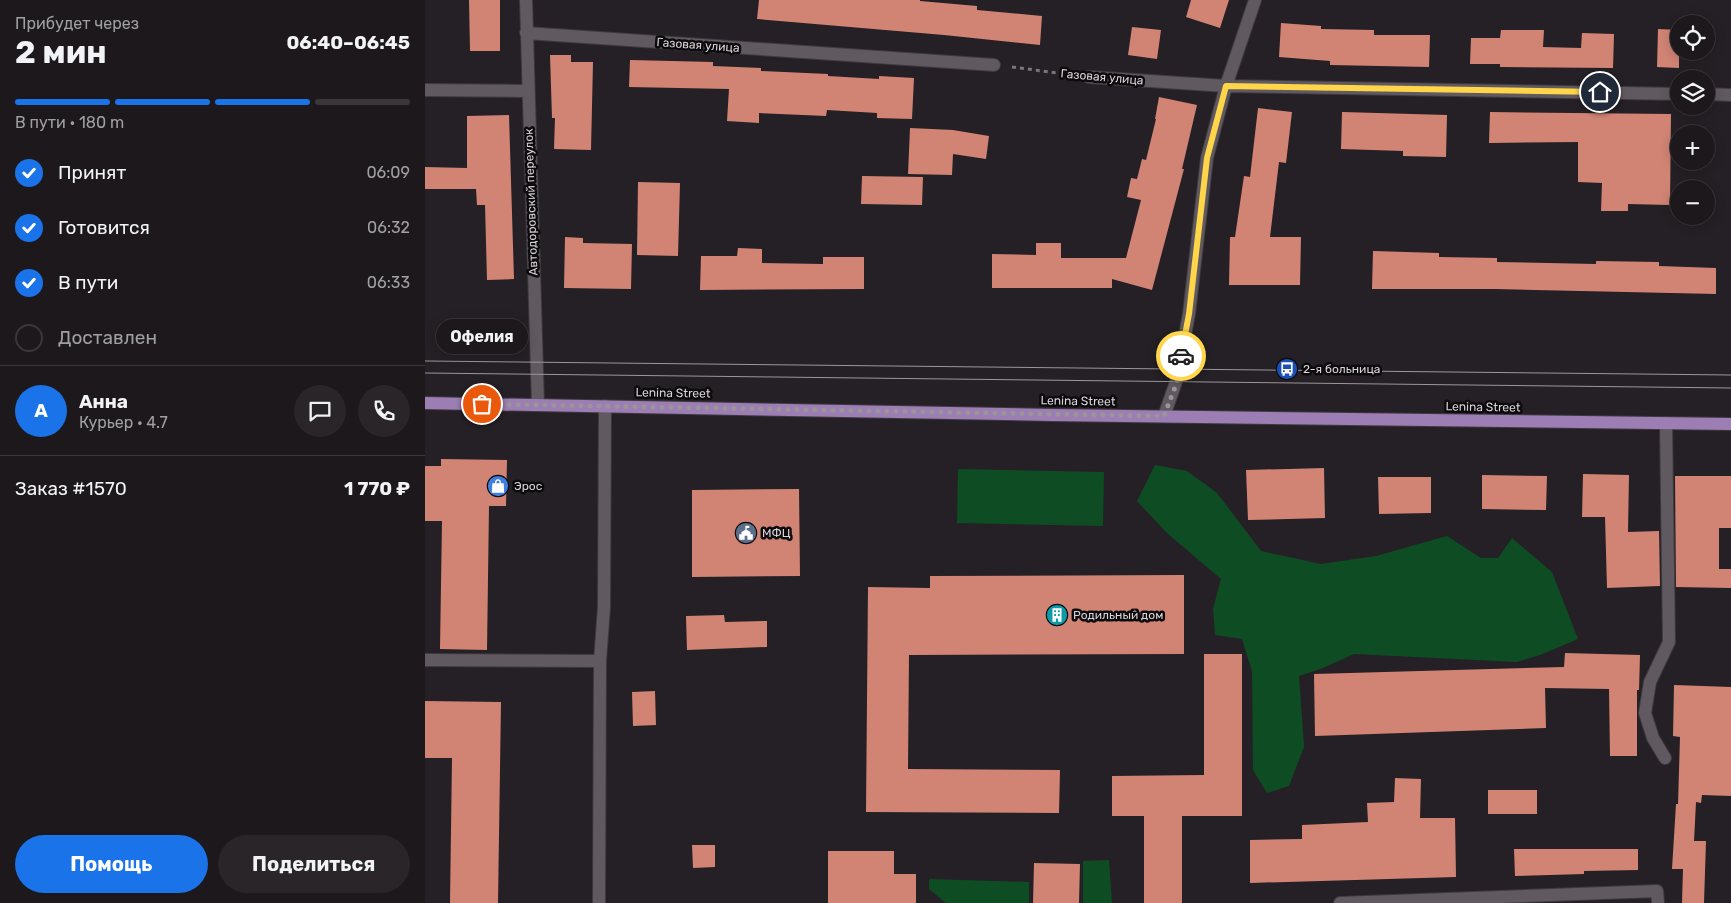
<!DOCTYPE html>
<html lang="ru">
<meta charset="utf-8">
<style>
:root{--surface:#1c181c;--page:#292529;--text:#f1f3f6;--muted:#a0a0a3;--line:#3a373b;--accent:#1a73e8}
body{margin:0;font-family:Rubik,sans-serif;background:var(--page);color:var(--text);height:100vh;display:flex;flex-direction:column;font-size:19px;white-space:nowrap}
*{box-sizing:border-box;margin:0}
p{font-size:16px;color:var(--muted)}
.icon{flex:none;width:28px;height:28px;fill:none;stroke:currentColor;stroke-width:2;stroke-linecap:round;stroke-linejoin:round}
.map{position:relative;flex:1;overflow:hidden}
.drawer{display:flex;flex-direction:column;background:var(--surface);width:425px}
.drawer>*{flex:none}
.controls{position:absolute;left:1245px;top:15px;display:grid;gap:10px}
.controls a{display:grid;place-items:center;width:45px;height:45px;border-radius:50%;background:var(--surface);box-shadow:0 2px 12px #0003,0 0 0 1px var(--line);font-size:25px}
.pin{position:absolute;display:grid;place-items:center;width:42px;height:42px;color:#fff;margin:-21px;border:2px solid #fff;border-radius:50%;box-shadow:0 1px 5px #0007}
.courier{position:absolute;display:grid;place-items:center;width:50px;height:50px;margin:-25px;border:4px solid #ffd54a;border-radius:50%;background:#fff;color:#222;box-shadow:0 1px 6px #0007}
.bubble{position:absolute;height:35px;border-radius:18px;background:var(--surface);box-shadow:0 2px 12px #0003,0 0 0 1px var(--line);font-size:16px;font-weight:700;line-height:35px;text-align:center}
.head em{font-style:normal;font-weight:700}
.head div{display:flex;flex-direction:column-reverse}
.head{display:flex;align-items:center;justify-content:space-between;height:85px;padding:0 15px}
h1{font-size:32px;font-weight:700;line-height:38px}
.bar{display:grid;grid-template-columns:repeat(4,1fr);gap:8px 5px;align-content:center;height:60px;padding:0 15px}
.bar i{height:6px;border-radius:4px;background:var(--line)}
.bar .selected{background:var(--accent)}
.bar p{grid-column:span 4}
.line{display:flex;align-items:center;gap:12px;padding:0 15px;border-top:1px solid var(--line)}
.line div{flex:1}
.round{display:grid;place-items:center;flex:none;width:52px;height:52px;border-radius:26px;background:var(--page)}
ol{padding:0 15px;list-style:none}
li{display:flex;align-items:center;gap:15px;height:55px}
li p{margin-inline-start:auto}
li .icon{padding:5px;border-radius:50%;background:var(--accent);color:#fff;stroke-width:4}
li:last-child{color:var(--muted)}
li i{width:28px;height:28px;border:2px solid var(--line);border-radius:50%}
.cta{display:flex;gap:10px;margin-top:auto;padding:10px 15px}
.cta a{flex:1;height:58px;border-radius:30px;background:var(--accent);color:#fff;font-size:20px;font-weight:700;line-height:58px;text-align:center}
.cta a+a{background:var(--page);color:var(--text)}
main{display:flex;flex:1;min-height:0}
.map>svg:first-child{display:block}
.green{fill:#0e4d24}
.building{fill:#d18474}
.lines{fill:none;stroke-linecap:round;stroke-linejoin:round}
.minor-casing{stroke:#3e3a3e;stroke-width:14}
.major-casing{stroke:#3e3a3e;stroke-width:14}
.path{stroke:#7a757a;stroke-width:3;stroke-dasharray:4 4;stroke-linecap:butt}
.minor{stroke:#605a60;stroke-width:12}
.major{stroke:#9c7db4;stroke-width:12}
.tram{stroke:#9a969a;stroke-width:1}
.done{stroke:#999599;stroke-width:5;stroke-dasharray:0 9}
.route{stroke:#ffd54a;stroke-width:6}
.labels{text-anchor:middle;stroke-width:5;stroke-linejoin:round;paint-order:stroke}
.street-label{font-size:12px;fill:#d8d4d8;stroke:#0d0a0d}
.poi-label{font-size:12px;fill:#d8d4d8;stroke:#0d0a0d;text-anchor:start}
</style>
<main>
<section class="drawer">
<div class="head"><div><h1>2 мин</h1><p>Прибудет через</p></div><em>06:40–06:45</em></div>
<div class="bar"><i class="selected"></i><i class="selected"></i><i class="selected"></i><i></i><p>В пути · 180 m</p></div>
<ol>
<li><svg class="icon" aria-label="check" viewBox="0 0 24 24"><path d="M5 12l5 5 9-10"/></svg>Принят<p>06:09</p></li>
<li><svg class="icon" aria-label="check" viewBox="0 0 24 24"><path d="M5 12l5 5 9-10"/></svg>Готовится<p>06:32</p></li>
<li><svg class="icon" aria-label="check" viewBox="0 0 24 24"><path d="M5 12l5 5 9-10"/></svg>В пути<p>06:33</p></li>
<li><i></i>Доставлен</li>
</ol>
<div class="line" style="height:90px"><b class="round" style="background:var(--accent);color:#fff">А</b><div><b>Анна</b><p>Курьер · 4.7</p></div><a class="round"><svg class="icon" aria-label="chat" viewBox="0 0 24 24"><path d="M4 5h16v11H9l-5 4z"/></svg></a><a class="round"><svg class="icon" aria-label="phone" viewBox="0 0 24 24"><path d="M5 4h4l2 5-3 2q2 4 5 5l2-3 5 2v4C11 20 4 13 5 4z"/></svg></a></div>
<div class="line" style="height:65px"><div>Заказ #1570</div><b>1 770 ₽</b></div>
<div class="cta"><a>Помощь</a><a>Поделиться</a></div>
</section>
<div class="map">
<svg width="1306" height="903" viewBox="0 0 1306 903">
<rect width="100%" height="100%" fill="#252025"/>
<!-- green -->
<path class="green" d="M 730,465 L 762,471 L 792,493 L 836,551 L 896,564 L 951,556 L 1022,536 L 1056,558 L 1073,558 L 1087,538 L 1127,572 L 1153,639 L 1115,655 L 1092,662 L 929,654 L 898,668 L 874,676 L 879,747 L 864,786 L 842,793 L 828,770 L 827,671 L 817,639 L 790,635 L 788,609 L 796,579 L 742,533 L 712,501 Z
M 533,469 L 679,472 L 678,526 L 532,523 Z
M 684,860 L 687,903 L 658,903 L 658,861 Z
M 504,879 L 604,882 L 604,903 L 521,903 L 504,889 Z"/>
<!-- building -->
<path class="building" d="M 44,0 L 75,0 L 75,51 L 45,51 Z
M 334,0 L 495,0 L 495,1 L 552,6 L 552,10 L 617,16 L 615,45 L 519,35 L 332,19 Z
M 766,0 L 804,0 L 795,28 L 761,17 Z
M 856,23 L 896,26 L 896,29 L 949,30 L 949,35 L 1005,35 L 1004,67 L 905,65 L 905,61 L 854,57 Z
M 707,27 L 736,30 L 732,59 L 703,55 Z
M 1233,29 L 1254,30 L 1254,68 L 1232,67 Z
M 1076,30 L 1119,30 L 1118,47 L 1156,48 L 1157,33 L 1189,34 L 1188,68 L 1075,67 L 1075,64 L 1045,64 L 1046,38 L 1075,38 Z
M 125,55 L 146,55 L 146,62 L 168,62 L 166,150 L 129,149 L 130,118 L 127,118 Z
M 205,60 L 288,62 L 288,66 L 336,68 L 336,71 L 403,74 L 403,76 L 454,79 L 454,76 L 489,78 L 487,119 L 452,118 L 452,113 L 402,110 L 401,116 L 334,113 L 334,123 L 302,121 L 304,89 L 204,87 Z
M 734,97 L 772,105 L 757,169 L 759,169 L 727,290 L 687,279 L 687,288 L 567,288 L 567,254 L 611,255 L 611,243 L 636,243 L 636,258 L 701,258 L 716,200 L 702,197 L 706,178 L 712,179 L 717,159 L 721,160 L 731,119 L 730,119 Z
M 833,108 L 867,112 L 861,163 L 854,162 L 845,237 L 876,237 L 875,285 L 804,285 L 805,237 L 810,237 L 819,176 L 825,177 Z
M 917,112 L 1022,115 L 1021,157 L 978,156 L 978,151 L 916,149 Z
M 1065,112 L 1246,114 L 1245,205 L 1203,204 L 1203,211 L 1176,211 L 1177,183 L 1153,182 L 1153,142 L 1064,143 Z
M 84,115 L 89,279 L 62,280 L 60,205 L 52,205 L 51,189 L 0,189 L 0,167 L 42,168 L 42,116 Z
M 485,128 L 528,130 L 564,136 L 561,159 L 528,154 L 527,175 L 483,174 Z
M 437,176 L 498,177 L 497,205 L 436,204 Z
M 213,182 L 255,183 L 253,256 L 212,255 Z
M 140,237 L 158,238 L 158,243 L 207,244 L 206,289 L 139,288 Z
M 313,248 L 337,249 L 337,263 L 398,264 L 398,257 L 439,257 L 439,289 L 275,290 L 276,256 L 312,256 Z
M 948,251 L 1014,253 L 1014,257 L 1072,258 L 1072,262 L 1171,264 L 1171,261 L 1234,262 L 1234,266 L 1291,268 L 1291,294 L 1071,289 L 947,289 Z
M 16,459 L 82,460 L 81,506 L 64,506 L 62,650 L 15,649 L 17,521 L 0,521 L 0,466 L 16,466 Z
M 899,468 L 900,518 L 823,520 L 821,470 Z
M 1158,474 L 1204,475 L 1203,532 L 1234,531 L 1235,586 L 1182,588 L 1180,517 L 1157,517 Z
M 1057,475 L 1122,476 L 1121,510 L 1057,509 Z
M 1250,476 L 1306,476 L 1306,528 L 1294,528 L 1294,569 L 1306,569 L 1306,588 L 1251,587 Z
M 953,477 L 1006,477 L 1006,513 L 954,514 Z
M 374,489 L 375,576 L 267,577 L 267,490 Z
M 759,575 L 759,654 L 484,655 L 483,769 L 635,770 L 634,813 L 441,812 L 443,587 L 505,588 L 505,576 Z
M 299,615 L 300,622 L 342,621 L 342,647 L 262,650 L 261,616 Z
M 1140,653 L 1215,655 L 1214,690 L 1212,690 L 1212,756 L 1185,756 L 1184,689 L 1120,688 L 1121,728 L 890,736 L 889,674 L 1139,667 Z
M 779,654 L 817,654 L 817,816 L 757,816 L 757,903 L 719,903 L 719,816 L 687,816 L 687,776 L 779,775 Z
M 1249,685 L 1306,687 L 1306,796 L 1277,795 L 1276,803 L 1271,802 L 1269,841 L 1281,841 L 1279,903 L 1257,903 L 1258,869 L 1247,869 L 1251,804 L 1253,804 L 1255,737 L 1248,736 Z
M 230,691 L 231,725 L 208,726 L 207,692 Z
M 0,701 L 76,702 L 73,903 L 25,903 L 27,758 L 0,758 Z
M 970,778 L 996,779 L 995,818 L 1030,818 L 1031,877 L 825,883 L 825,840 L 877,839 L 877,825 L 943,822 L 942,803 L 969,802 Z
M 1063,790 L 1112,790 L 1112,814 L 1063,814 Z
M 267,845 L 290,845 L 290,867 L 268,868 Z
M 1089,849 L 1213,849 L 1213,870 L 1159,871 L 1159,874 L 1090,876 Z
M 403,851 L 469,851 L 469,874 L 491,874 L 491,903 L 403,903 Z
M 609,863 L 655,864 L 654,903 L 608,903 Z"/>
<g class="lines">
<!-- minor casing -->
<g class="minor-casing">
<path id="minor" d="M 101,0 L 113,405
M 101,33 L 569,65
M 664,77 L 801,86 L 1254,94
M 0,90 L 102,91
M 1281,94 L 1306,95
M 739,416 L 751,382 L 764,314 L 782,158 L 801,86 L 830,0
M 0,660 L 175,661
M 1240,758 L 1228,738 L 1220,713 L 1225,682 L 1244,642 L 1241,423
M 174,903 L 175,661 L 179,607 L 180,406
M 915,903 L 1232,891 L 1233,903"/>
</g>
<!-- major casing -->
<g class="major-casing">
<path id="major" d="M 0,403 L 627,415 L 1306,424"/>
</g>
<!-- path -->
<path class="path" d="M 587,67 L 648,75"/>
<!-- minor -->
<use href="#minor" class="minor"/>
<!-- major -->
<use href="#major" class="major"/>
<!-- tram -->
<path class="tram" d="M 0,361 L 1306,375
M 0,373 L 1306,388"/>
</g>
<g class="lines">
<!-- done -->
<path class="done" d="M 57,404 L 739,416 L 752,382 L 756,356"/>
<!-- route -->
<path class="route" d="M 756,356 L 764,314 L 782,158 L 801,86 L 1175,92"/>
</g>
<!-- icons -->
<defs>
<g id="bus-disc" transform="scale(1.125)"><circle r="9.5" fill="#1a4fb4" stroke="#0d0a0d"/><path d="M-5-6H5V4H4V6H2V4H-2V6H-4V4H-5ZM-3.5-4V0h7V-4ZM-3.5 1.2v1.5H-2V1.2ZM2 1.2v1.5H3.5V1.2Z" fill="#fff"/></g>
<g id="shop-disc" transform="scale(1.125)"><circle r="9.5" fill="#3f7fe0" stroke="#0d0a0d"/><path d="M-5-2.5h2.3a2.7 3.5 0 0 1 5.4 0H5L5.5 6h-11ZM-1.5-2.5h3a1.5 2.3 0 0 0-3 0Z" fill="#fff"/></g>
<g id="civic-disc" transform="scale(1.125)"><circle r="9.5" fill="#5c6f8a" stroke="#0d0a0d"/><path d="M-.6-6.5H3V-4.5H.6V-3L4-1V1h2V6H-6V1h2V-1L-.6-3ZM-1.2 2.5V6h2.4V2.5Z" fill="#fff"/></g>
<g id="building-disc" transform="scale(1.125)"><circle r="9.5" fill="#0f9aa8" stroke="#0d0a0d"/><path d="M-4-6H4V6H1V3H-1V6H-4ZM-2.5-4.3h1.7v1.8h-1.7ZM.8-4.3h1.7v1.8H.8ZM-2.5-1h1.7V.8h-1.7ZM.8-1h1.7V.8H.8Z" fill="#fff"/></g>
</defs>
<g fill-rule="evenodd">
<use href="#bus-disc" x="862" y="369"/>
<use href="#shop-disc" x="73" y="486"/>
<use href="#civic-disc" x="321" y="533"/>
<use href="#building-disc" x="632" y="615"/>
</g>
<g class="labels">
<!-- street labels -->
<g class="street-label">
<text transform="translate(273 45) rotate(4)" y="4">Газовая улица</text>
<text transform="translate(677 77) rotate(5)" y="4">Газовая улица</text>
<text transform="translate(106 202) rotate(-92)" y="4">Автодоровский переулок</text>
<text transform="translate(248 393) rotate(1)" y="4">Lenina Street</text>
<text transform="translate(653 401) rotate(1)" y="4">Lenina Street</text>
<text transform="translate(1058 407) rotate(1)" y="4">Lenina Street</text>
</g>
<!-- poi labels -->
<g class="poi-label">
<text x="878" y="373">2-я больница</text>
<text x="89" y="490">Эрос</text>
<text x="337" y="537">МФЦ</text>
<text x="648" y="619">Родильный дом</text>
</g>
</g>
</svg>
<div class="controls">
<a><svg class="icon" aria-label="locate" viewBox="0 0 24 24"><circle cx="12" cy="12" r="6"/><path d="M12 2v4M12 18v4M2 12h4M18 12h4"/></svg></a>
<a><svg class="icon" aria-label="layers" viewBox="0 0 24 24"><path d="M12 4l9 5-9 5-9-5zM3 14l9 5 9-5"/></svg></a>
<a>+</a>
<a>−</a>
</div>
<div class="pin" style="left:57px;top:404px;background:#ea580c"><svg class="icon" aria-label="bag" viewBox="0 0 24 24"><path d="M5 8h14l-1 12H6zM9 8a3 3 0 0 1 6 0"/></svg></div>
<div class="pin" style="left:1175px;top:92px;background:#1f2937"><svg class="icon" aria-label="home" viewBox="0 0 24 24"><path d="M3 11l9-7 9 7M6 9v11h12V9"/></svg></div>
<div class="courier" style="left:756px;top:356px"><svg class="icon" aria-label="car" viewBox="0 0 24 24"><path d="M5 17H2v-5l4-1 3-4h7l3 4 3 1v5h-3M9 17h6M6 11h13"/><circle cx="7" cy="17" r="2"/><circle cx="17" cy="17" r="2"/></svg></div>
<div class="bubble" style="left:11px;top:319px;width:92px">Офелия</div>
</div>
</main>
